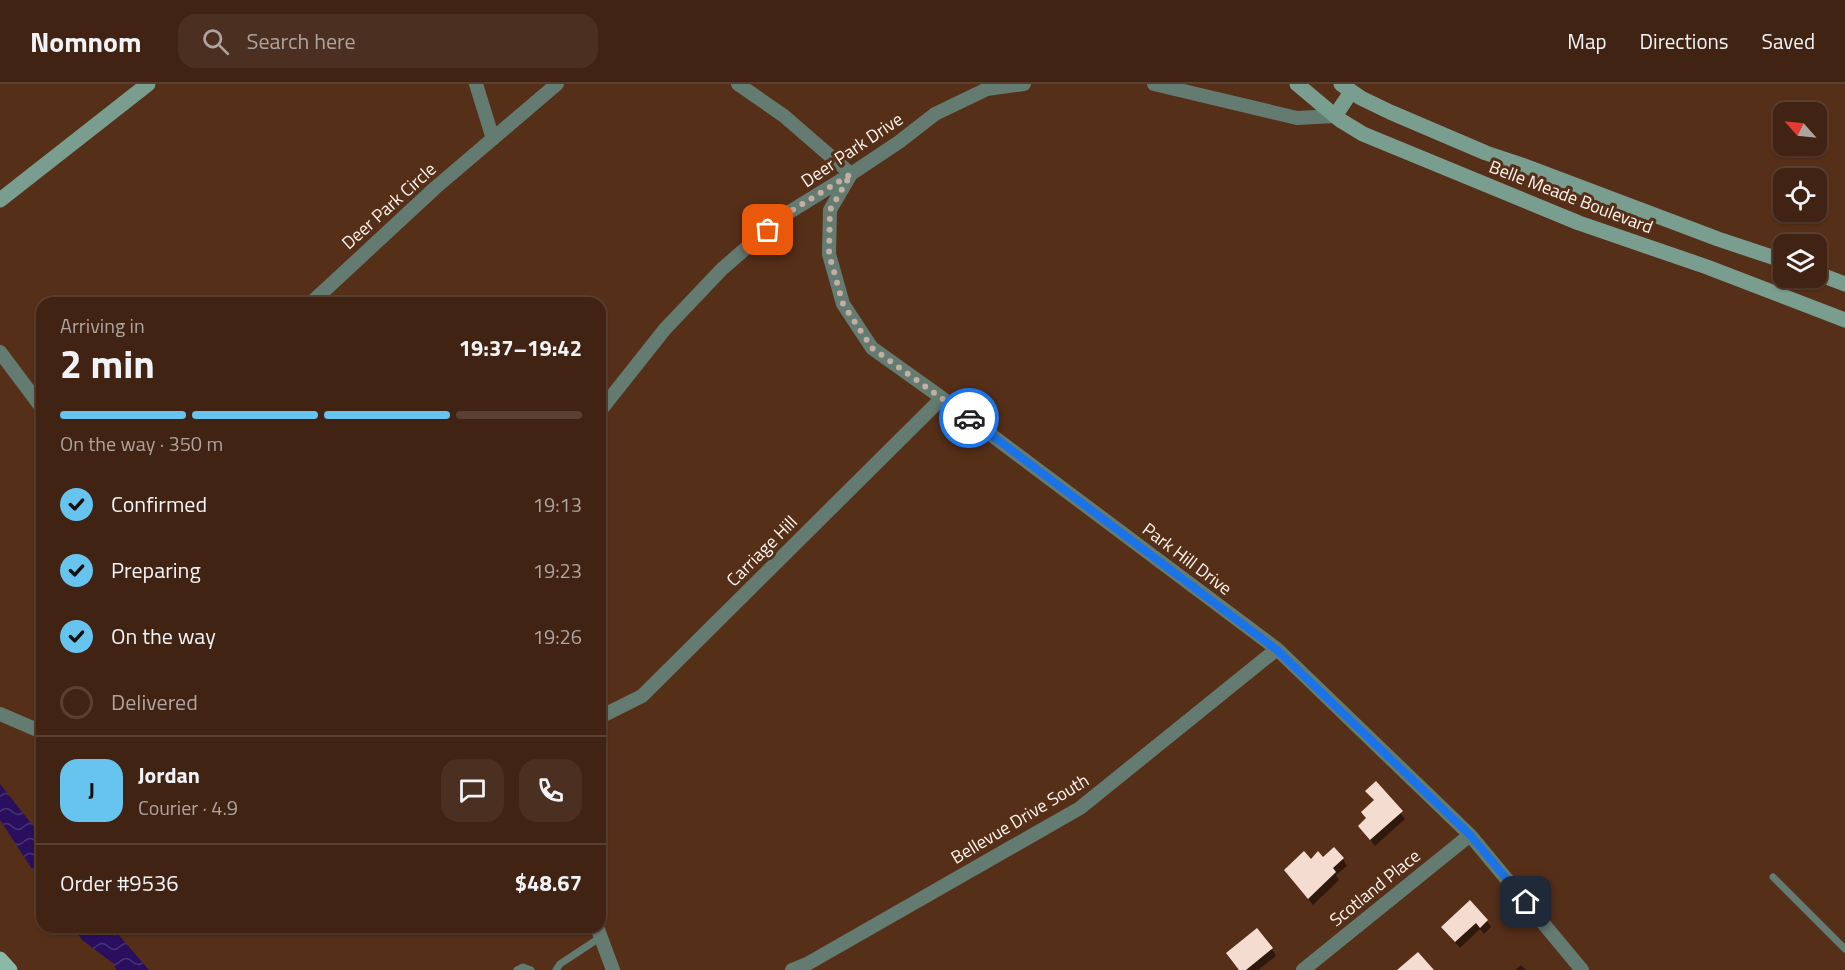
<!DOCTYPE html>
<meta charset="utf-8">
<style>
:root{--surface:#402312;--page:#4b2f20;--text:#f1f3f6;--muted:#aea49f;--line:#594032;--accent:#66c4ef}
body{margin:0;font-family:"Titillium Web",sans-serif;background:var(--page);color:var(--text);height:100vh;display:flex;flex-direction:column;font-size:22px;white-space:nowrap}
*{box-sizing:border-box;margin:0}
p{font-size:20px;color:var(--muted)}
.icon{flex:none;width:33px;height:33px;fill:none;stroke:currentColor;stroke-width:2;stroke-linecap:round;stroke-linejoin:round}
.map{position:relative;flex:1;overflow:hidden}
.sheet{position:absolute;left:36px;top:213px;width:570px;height:636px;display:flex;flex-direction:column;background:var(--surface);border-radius:18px;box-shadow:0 2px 4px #0004,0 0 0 2px var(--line)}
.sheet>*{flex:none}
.needle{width:39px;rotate:297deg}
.controls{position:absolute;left:1773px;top:18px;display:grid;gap:12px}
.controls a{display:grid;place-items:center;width:54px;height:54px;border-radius:12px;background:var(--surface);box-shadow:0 2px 4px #0004,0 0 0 2px var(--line);font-size:30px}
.pin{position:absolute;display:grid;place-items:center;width:51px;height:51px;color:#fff;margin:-26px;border-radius:12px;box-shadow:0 3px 9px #0006}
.courier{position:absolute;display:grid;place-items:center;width:60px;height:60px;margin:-30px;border:4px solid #1a73e8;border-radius:50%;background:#fff;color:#222;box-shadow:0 2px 8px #0007}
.overview em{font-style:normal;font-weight:700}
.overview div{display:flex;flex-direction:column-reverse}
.overview{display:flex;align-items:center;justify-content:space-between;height:102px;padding:0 24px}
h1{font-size:39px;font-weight:700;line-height:45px}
.bar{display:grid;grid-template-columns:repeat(4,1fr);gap:9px 6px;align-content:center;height:72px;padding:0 24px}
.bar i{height:8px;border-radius:4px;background:var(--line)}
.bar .selected{background:var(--accent)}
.bar p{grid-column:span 4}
.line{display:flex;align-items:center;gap:15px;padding:0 24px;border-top:2px solid var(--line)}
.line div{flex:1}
.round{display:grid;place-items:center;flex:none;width:63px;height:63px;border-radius:18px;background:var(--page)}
ol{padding:0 24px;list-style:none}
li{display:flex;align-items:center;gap:18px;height:66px}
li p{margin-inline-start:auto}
li .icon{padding:6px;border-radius:50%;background:var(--accent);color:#111;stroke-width:4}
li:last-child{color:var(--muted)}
li i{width:33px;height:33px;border:3px solid var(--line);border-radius:50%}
header{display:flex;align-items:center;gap:36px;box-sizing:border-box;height:84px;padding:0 30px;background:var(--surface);border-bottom:2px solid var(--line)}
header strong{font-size:28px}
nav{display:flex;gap:33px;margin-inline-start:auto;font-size:21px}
.search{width:420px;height:54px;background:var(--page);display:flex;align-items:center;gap:15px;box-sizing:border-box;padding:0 21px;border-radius:18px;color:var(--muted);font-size:22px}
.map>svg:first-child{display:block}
.water{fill:url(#water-waves)}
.shadow{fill:#0007}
.building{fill:#f4ddd0}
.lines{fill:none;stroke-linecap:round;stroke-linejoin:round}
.lane{stroke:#647b72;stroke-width:7}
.street{stroke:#647b72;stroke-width:14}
.secondary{stroke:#799e90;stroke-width:15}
.primary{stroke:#8ab9a8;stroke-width:15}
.done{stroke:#c3aea2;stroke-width:6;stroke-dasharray:0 10.8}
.route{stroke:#1a73e8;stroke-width:8}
.labels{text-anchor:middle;stroke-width:6;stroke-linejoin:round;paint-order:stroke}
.street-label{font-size:18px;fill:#fdf3ed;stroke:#562f18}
</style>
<header>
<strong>Nomnom</strong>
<div class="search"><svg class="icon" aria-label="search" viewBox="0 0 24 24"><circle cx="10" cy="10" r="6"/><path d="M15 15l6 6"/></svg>Search here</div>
<nav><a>Map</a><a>Directions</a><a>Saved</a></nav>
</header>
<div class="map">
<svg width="1845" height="886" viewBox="0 0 1845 886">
<defs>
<pattern id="water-waves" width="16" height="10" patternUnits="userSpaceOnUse" patternTransform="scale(1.5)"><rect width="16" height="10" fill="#290f5e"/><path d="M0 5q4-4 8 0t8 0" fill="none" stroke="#493275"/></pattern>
</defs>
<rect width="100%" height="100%" fill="#562f18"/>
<!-- water -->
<path class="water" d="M 0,700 L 42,753 L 42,800 L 0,736 Z
M 73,843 L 112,843 L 149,886 L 116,886 L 114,880 L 82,856 Z"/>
<!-- shadow -->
<path class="shadow" d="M 1376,699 L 1405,735 L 1375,762 L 1360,742 L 1367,736 L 1374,717 L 1367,707 Z
M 1323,775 L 1343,775 L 1347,782 L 1336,791 L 1339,796 L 1313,821 L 1285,786 L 1310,777 Z
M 1487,837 L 1491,843 L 1484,850 L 1480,845 L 1460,864 L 1443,844 Z
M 1272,865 L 1276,872 L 1258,886 L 1240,886 Z
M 1521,881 L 1526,886 L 1515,886 Z"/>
<!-- building -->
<path class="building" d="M 1376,697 L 1403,727 L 1370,756 L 1358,742 L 1366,734 L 1361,728 L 1374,716 L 1365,707 Z
M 1334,763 L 1344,774 L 1333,784 L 1336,788 L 1308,815 L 1284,786 L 1304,767 L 1311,775 L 1318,767 L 1323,773 Z
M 1470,816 L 1488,836 L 1480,844 L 1476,839 L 1455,858 L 1441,843 Z
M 1257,844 L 1273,864 L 1246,886 L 1239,886 L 1226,869 Z
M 1418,868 L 1434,886 L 1397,886 Z"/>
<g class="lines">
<!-- lane -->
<path class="lane" d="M 1773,793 L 1845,865
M 517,886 L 523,883 L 531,886
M 556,886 L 560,880 L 601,853"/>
<!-- street -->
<path class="street" d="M 476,0 L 493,55
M 738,0 L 784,32 L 851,90 L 830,126 L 829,170 L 843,220 L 872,264 L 942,314 L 1277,565 L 1470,751 L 1582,886
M 1154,0 L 1297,34 L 1335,32
M 311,219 L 435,104 L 557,0
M 0,268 L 42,324
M 600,327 L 665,245 L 722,185 L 783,132 L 851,90 L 899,58 L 935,30 L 987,5 L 1024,0
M 0,630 L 42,648
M 600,633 L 642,612 L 942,314
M 597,843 L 613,886
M 792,886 L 807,880 L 1080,724 L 1277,565
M 1303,886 L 1470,751"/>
<!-- secondary -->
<path class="secondary" d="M 1297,0 L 1340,36 L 1363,50 L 1579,139 L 1707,183 L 1845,236
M 1341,0 L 1361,14 L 1390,28 L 1486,69 L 1522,81 L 1718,155 L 1784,177
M 1335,32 L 1351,8
M 0,116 L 148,0
M 1816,189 L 1845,200"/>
<!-- primary -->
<path class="primary" d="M 0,875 L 10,886"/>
</g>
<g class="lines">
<!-- done -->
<path class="done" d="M 768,146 L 783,132 L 851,90 L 830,126 L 829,170 L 843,220 L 872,264 L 969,334"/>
<!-- route -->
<path class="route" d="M 969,334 L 1277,566 L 1470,751 L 1526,818"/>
</g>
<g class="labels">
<!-- street labels -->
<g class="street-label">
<text transform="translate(852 66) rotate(-34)" y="6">Deer Park Drive</text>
<text transform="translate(1571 113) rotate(21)" y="6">Belle Meade Boulevard</text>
<text transform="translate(389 122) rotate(-42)" y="6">Deer Park Circle</text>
<text transform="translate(762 467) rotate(-45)" y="6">Carriage Hill</text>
<text transform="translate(1187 475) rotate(37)" y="6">Park Hill Drive</text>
<text transform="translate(1020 735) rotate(-31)" y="6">Bellevue Drive South</text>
<text transform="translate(1375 804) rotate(-39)" y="6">Scotland Place</text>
</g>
</g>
</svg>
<div class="controls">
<a><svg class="needle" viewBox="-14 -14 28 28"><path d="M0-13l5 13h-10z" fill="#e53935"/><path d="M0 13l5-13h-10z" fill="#aea49f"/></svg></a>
<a><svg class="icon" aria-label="locate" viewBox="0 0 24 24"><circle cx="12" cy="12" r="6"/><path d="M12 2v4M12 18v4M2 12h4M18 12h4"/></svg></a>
<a><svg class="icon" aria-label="layers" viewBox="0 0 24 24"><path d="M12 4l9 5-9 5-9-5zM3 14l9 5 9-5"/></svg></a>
</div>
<div class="pin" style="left:768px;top:146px;background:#ea580c"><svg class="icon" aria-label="bag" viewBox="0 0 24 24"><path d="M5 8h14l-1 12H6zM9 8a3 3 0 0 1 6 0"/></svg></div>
<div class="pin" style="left:1526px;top:818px;background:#1f2937"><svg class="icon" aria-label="home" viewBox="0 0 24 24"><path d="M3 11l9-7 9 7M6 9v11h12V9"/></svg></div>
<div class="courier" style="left:969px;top:334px"><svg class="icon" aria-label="car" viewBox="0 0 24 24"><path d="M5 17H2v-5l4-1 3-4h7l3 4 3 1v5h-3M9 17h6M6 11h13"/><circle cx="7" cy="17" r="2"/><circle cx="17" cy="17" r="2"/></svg></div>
<section class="sheet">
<div class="overview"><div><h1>2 min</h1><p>Arriving in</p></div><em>19:37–19:42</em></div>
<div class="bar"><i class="selected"></i><i class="selected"></i><i class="selected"></i><i></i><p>On the way · 350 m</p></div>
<ol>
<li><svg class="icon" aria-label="check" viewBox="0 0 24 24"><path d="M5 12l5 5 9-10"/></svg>Confirmed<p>19:13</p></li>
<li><svg class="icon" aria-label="check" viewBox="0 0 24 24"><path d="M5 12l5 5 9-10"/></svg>Preparing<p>19:23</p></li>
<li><svg class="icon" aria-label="check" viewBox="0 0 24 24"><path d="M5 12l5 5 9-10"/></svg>On the way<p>19:26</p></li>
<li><i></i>Delivered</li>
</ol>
<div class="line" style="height:108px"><b class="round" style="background:var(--accent);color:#111">J</b><div><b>Jordan</b><p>Courier · 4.9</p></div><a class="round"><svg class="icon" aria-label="chat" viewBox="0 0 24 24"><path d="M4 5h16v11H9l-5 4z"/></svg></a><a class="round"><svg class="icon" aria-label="phone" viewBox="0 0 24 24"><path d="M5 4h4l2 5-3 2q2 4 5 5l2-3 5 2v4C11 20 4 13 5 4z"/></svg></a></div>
<div class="line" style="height:78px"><div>Order #9536</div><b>$48.67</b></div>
</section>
</div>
